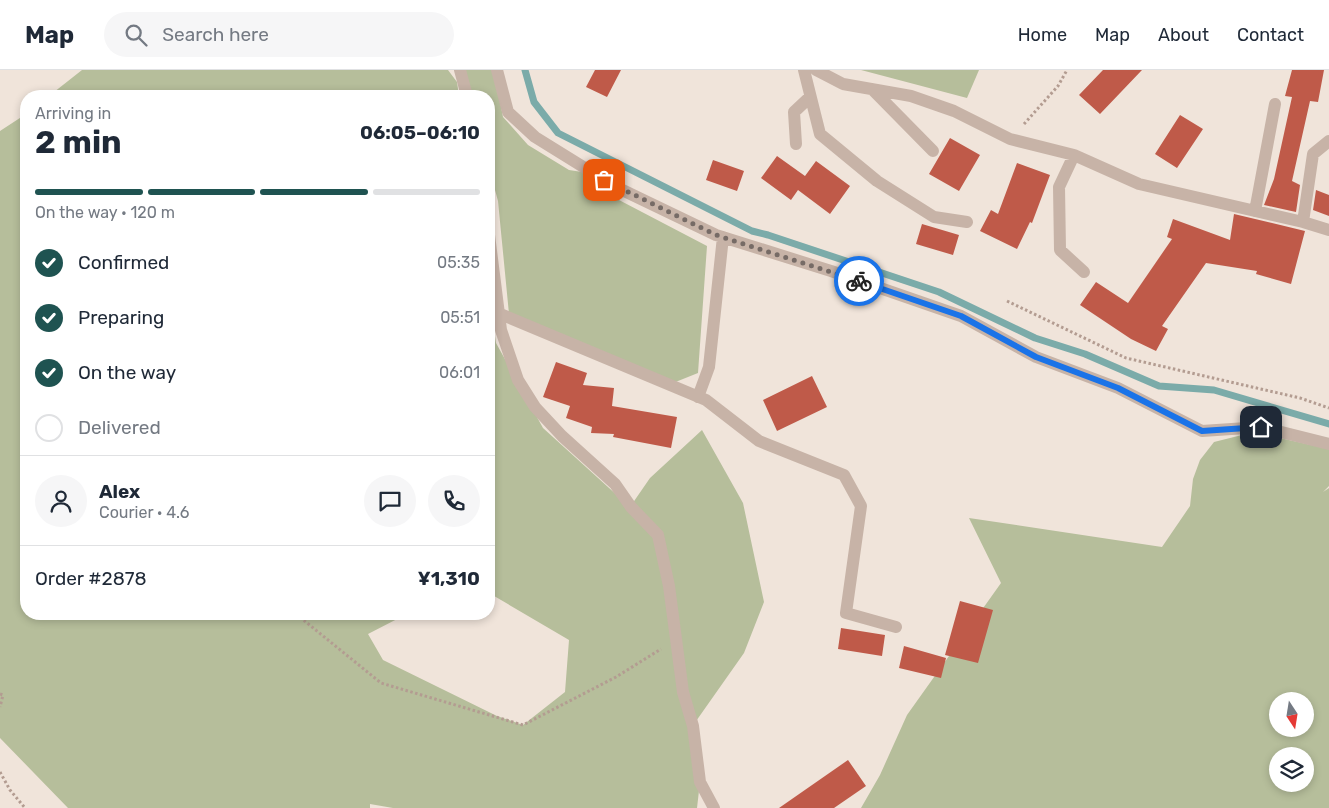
<!DOCTYPE html>
<meta charset="utf-8">
<style>
:root{--surface:#fff;--page:#f6f6f7;--text:#1f2937;--muted:#747a83;--line:#e0e1e3;--accent:#1f5351}
body{margin:0;font-family:Rubik,sans-serif;background:var(--page);color:var(--text);height:100vh;display:flex;flex-direction:column;font-size:19px;white-space:nowrap}
*{box-sizing:border-box;margin:0}
p{font-size:16px;color:var(--muted)}
.icon{flex:none;width:28px;height:28px;fill:none;stroke:currentColor;stroke-width:2;stroke-linecap:round;stroke-linejoin:round}
.map{position:relative;flex:1;overflow:hidden}
.side{position:absolute;left:20px;top:20px;width:475px;height:530px;display:flex;flex-direction:column;background:var(--surface);border-radius:20px;box-shadow:0 2px 8px #0003}
.side>*{flex:none}
.needle{width:32px;rotate:168deg}
.tools{position:absolute;left:1269px;top:622px;display:grid;gap:10px}
.tools a{display:grid;place-items:center;width:45px;height:45px;border-radius:50%;background:var(--surface);box-shadow:0 2px 8px #0003;font-size:25px}
.pin{position:absolute;display:grid;place-items:center;width:42px;height:42px;color:#fff;margin:-21px;border-radius:10px;box-shadow:0 2px 8px #0006}
.courier{position:absolute;display:grid;place-items:center;width:50px;height:50px;margin:-25px;border:4px solid #1a73e8;border-radius:50%;background:#fff;color:#222;box-shadow:0 1px 6px #0007}
.headline em{font-style:normal;font-weight:700}
.headline div{display:flex;flex-direction:column-reverse}
.headline{display:flex;align-items:center;justify-content:space-between;height:85px;padding:0 15px}
h1{font-size:32px;font-weight:700;line-height:38px}
.bar{display:grid;grid-template-columns:repeat(4,1fr);gap:8px 5px;align-content:center;height:60px;padding:0 15px}
.bar i{height:6px;border-radius:4px;background:var(--line)}
.bar .selected{background:var(--accent)}
.bar p{grid-column:span 4}
.line{display:flex;align-items:center;gap:12px;padding:0 15px;border-top:1px solid var(--line)}
.line div{flex:1}
.round{display:grid;place-items:center;flex:none;width:52px;height:52px;border-radius:26px;background:var(--page)}
ol{padding:0 15px;list-style:none}
li{display:flex;align-items:center;gap:15px;height:55px}
li p{margin-inline-start:auto}
li .icon{padding:5px;border-radius:50%;background:var(--accent);color:#fff;stroke-width:4}
li:last-child{color:var(--muted)}
li i{width:28px;height:28px;border:2px solid var(--line);border-radius:50%}
header{display:flex;align-items:center;gap:30px;box-sizing:border-box;height:70px;padding:0 25px;background:var(--surface);border-bottom:1px solid var(--line)}
header strong{font-size:24px}
nav{display:flex;gap:28px;margin-inline-start:auto;font-size:18px}
.search{width:350px;height:45px;background:var(--page);display:flex;align-items:center;gap:12px;box-sizing:border-box;padding:0 18px;border-radius:28px;color:var(--muted);font-size:19px}
.map>svg:first-child{display:block}
.green{fill:#b6be9b;fill-rule:evenodd}
.lines{fill:none;stroke-linecap:round;stroke-linejoin:round}
.stream{stroke:#7baba9;stroke-width:7}
.building{fill:#bf5a49}
.path{stroke:#b39c91;stroke-width:3;stroke-dasharray:2.5 2.5;stroke-linecap:butt}
.minor{stroke:#c7b3a7;stroke-width:12}
.done{stroke:#766b66;stroke-width:5;stroke-dasharray:0 9}
.route{stroke:#1a73e8;stroke-width:6}
</style>
<header>
<strong>Map</strong>
<div class="search"><svg class="icon" aria-label="search" viewBox="0 0 24 24"><circle cx="10" cy="10" r="6"/><path d="M15 15l6 6"/></svg>Search here</div>
<nav><a>Home</a><a>Map</a><a>About</a><a>Contact</a></nav>
</header>
<div class="map">
<svg width="1329" height="738" viewBox="0 0 1329 738">
<rect width="100%" height="100%" fill="#f0e4da"/>
<!-- green -->
<path class="green" d="M 82,0 L 448,0 L 457,12 L 459,26 L 49,26 Z
M 461,0 L 494,0 L 503,47 L 528,75 L 569,100 L 595,104 L 619,130 L 707,176 L 698,303 L 673,313 L 509,244 L 498,131 L 489,98 L 489,26 L 469,26 Z
M 861,0 L 979,0 L 967,28 Z
M 26,44 L 26,544 L 404,544 L 401,547 L 368,564 L 383,590 L 497,646 L 523,655 L 565,622 L 569,570 L 489,523 L 489,226 L 496,273 L 543,358 L 630,437 L 650,408 L 702,360 L 743,433 L 764,532 L 744,583 L 694,654 L 700,712 L 697,738 L 393,738 L 370,734 L 370,738 L 68,738 L 0,668 L 0,61 Z
M 1254,362 L 1329,379 L 1329,416 L 1323,422 L 1329,418 L 1329,738 L 861,738 L 880,705 L 907,645 L 1001,513 L 969,448 L 1162,477 L 1190,436 L 1193,409 L 1200,390 L 1214,372 ZM 1278,631 L 1305,631 L 1305,659 L 1278,659 ZM 1278,686 L 1305,686 L 1305,714 L 1278,714 Z"/>
<g class="lines">
<!-- stream -->
<path class="stream" d="M 525,0 L 534,32 L 558,63 L 752,161 L 768,165 L 939,222 L 1035,268 L 1085,284 L 1159,316 L 1214,320 L 1329,354"/>
</g>
<!-- building -->
<path class="building" d="M 595,0 L 621,0 L 607,27 L 586,17 Z
M 1103,0 L 1142,0 L 1100,44 L 1079,25 Z
M 1292,0 L 1324,0 L 1318,32 L 1310,31 L 1292,111 L 1300,115 L 1296,142 L 1264,135 L 1274,109 L 1292,27 L 1285,26 Z
M 1180,45 L 1203,59 L 1177,98 L 1155,84 Z
M 950,68 L 980,85 L 959,121 L 929,104 Z
M 777,86 L 805,106 L 816,91 L 850,116 L 830,144 L 798,120 L 791,130 L 761,108 Z
M 713,90 L 744,101 L 737,121 L 706,110 Z
M 1017,93 L 1050,105 L 1032,153 L 1030,152 L 1017,179 L 980,161 L 991,140 L 998,144 Z
M 1316,120 L 1329,125 L 1329,146 L 1313,140 Z
M 1234,144 L 1305,161 L 1291,214 L 1256,204 L 1257,201 L 1206,193 L 1162,256 L 1168,259 L 1156,281 L 1131,269 L 1080,235 L 1096,212 L 1128,233 L 1172,169 L 1167,167 L 1173,149 L 1230,170 Z
M 922,154 L 959,165 L 953,185 L 916,174 Z
M 556,292 L 587,303 L 583,315 L 614,318 L 612,336 L 677,347 L 671,378 L 613,367 L 614,364 L 591,363 L 592,357 L 566,348 L 570,336 L 543,327 Z
M 812,306 L 827,337 L 777,361 L 763,330 Z
M 960,531 L 993,540 L 978,593 L 945,585 Z
M 841,558 L 885,565 L 882,586 L 838,579 Z
M 904,576 L 946,588 L 941,608 L 899,598 Z
M 848,690 L 866,716 L 834,738 L 779,738 Z"/>
<g class="lines">
<!-- path -->
<path class="path" d="M 1024,54 L 1058,16 L 1067,0
M 1007,231 L 1126,288 L 1300,328 L 1329,338
M 296,544 L 381,613 L 523,655 L 616,607 L 661,579
M 0,624 L 3,625 L 0,637
M 0,702 L 10,720 L 25,738"/>
<!-- minor -->
<path class="minor" d="M 460,0 L 467,26
M 497,0 L 508,42 L 535,67 L 614,116 L 716,165 L 831,201 L 961,246 L 1036,287 L 1118,318 L 1202,361 L 1261,357 L 1329,374
M 804,0 L 820,64 L 877,111 L 934,147 L 967,152
M 816,0 L 843,14 L 911,26 L 954,41 L 1010,69 L 1074,85 L 1139,114 L 1303,152 L 1329,160
M 872,19 L 933,81
M 796,74 L 794,42 L 810,27
M 1074,85 L 1059,117 L 1060,180 L 1084,202
M 1255,141 L 1275,34
M 1303,152 L 1313,84 L 1329,71
M 489,165 L 501,260 L 518,310 L 535,337 L 562,366 L 615,414 L 631,437 L 658,465 L 669,516 L 683,622 L 693,656 L 700,712 L 714,738
M 498,243 L 706,330 L 759,371 L 844,405 L 861,436 L 846,543 L 896,557
M 698,327 L 709,297 L 723,167"/>
</g>
<g class="lines">
<!-- done -->
<path class="done" d="M 604,110 L 716,165 L 859,211"/>
<!-- route -->
<path class="route" d="M 859,211 L 961,246 L 1036,287 L 1118,318 L 1202,361 L 1261,357"/>
</g>
</svg>
<div class="tools">
<a><svg class="needle" viewBox="-14 -14 28 28"><path d="M0-13l5 13h-10z" fill="#e53935"/><path d="M0 13l5-13h-10z" fill="#747a83"/></svg></a>
<a><svg class="icon" aria-label="layers" viewBox="0 0 24 24"><path d="M12 4l9 5-9 5-9-5zM3 14l9 5 9-5"/></svg></a>
</div>
<div class="pin" style="left:604px;top:110px;background:#ea580c"><svg class="icon" aria-label="bag" viewBox="0 0 24 24"><path d="M5 8h14l-1 12H6zM9 8a3 3 0 0 1 6 0"/></svg></div>
<div class="pin" style="left:1261px;top:357px;background:#1f2937"><svg class="icon" aria-label="home" viewBox="0 0 24 24"><path d="M3 11l9-7 9 7M6 9v11h12V9"/></svg></div>
<div class="courier" style="left:859px;top:211px"><svg class="icon" aria-label="bike" viewBox="0 0 24 24"><circle cx="6" cy="16" r="4"/><circle cx="18" cy="16" r="4"/><path d="M6 16l4-8h5l3 8M10 8l3 8H6M13 5h3"/></svg></div>
<section class="side">
<div class="headline"><div><h1>2 min</h1><p>Arriving in</p></div><em>06:05–06:10</em></div>
<div class="bar"><i class="selected"></i><i class="selected"></i><i class="selected"></i><i></i><p>On the way · 120 m</p></div>
<ol>
<li><svg class="icon" aria-label="check" viewBox="0 0 24 24"><path d="M5 12l5 5 9-10"/></svg>Confirmed<p>05:35</p></li>
<li><svg class="icon" aria-label="check" viewBox="0 0 24 24"><path d="M5 12l5 5 9-10"/></svg>Preparing<p>05:51</p></li>
<li><svg class="icon" aria-label="check" viewBox="0 0 24 24"><path d="M5 12l5 5 9-10"/></svg>On the way<p>06:01</p></li>
<li><i></i>Delivered</li>
</ol>
<div class="line" style="height:90px"><a class="round"><svg class="icon" aria-label="person" viewBox="0 0 24 24"><circle cx="12" cy="8" r="4"/><path d="M4 21q1-7 8-7t8 7"/></svg></a><div><b>Alex</b><p>Courier · 4.6</p></div><a class="round"><svg class="icon" aria-label="chat" viewBox="0 0 24 24"><path d="M4 5h16v11H9l-5 4z"/></svg></a><a class="round"><svg class="icon" aria-label="phone" viewBox="0 0 24 24"><path d="M5 4h4l2 5-3 2q2 4 5 5l2-3 5 2v4C11 20 4 13 5 4z"/></svg></a></div>
<div class="line" style="height:65px"><div>Order #2878</div><b>¥1,310</b></div>
</section>
</div>
